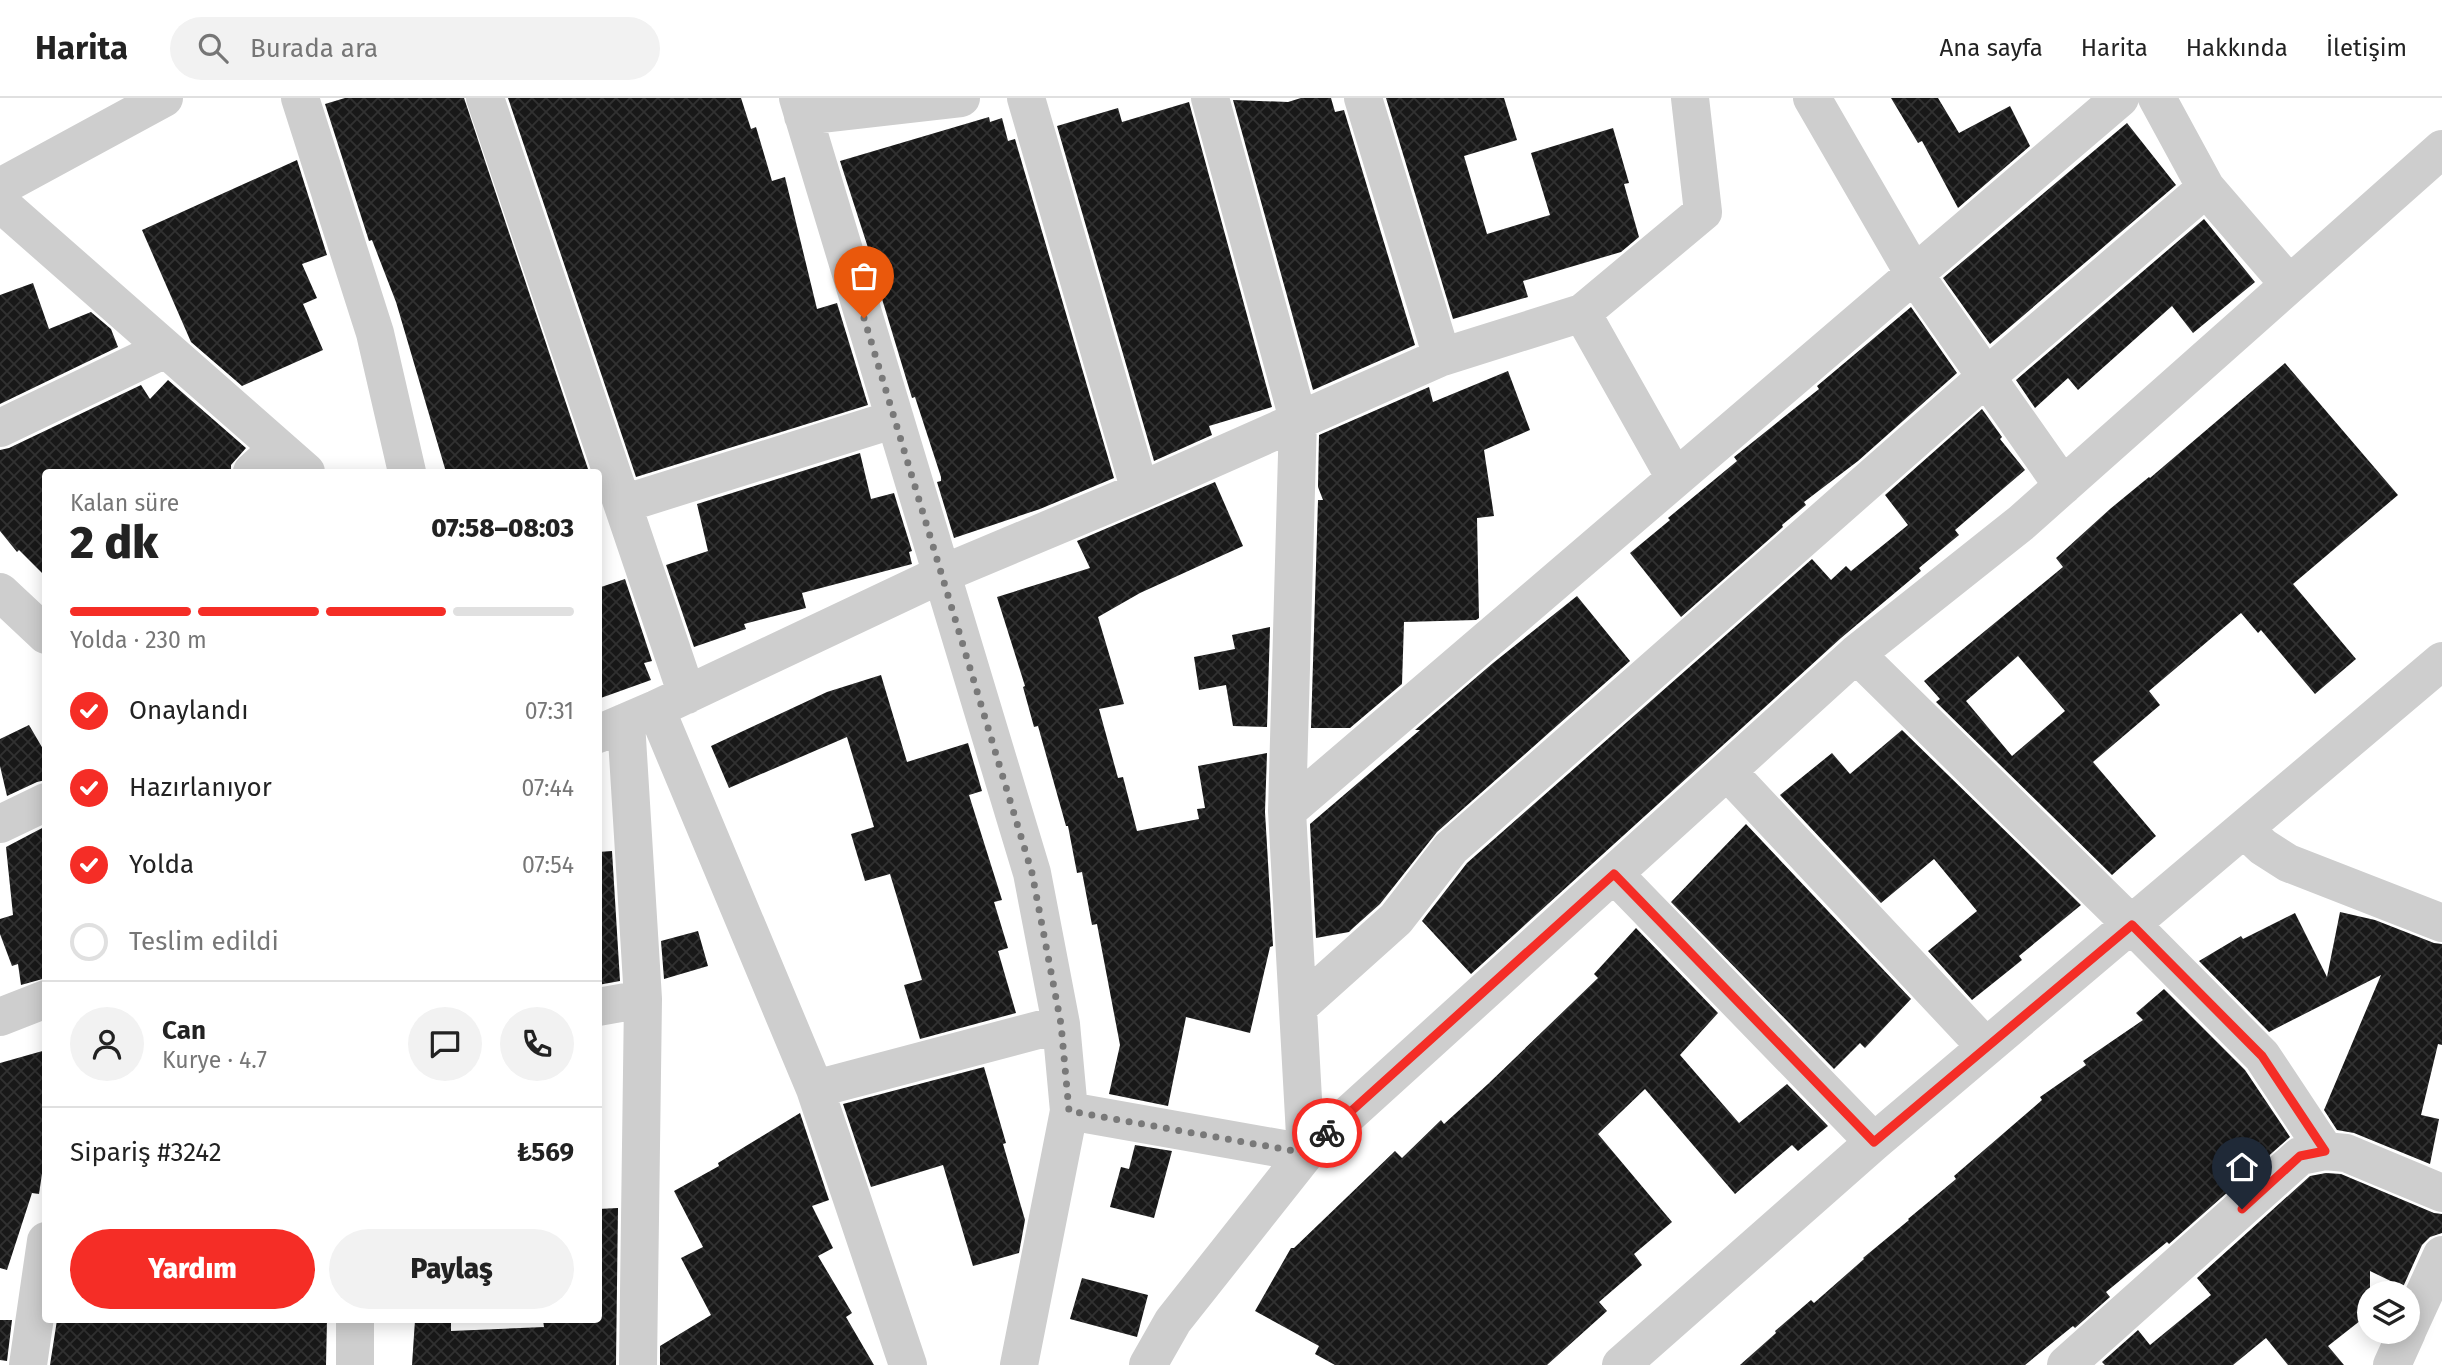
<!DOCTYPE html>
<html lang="tr">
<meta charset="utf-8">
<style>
:root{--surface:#fff;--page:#f2f2f2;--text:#222;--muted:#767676;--line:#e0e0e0;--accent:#f52d26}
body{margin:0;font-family:"Fira Sans",sans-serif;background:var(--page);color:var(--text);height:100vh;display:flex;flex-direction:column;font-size:26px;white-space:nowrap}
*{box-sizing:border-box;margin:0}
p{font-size:23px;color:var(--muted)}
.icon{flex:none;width:38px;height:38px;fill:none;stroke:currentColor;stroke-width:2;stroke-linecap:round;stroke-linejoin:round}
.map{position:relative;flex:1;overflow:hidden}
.sheet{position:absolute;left:42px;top:371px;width:560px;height:854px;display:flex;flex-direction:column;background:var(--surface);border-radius:7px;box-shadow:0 4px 18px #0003}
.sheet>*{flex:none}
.controls{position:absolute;left:2357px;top:1183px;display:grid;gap:14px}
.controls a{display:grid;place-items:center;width:63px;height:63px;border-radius:50%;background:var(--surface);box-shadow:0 4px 18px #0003;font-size:35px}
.pin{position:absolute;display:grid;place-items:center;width:60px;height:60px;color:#fff;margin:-72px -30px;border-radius:50% 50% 50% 0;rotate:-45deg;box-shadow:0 0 7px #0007}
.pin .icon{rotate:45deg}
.courier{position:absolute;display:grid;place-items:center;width:70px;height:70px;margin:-35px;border:5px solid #f52d26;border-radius:50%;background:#fff;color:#222;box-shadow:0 2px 9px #0007}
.headline em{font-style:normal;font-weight:800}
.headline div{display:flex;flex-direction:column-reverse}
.headline{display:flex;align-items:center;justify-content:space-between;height:119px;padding:0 28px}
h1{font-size:46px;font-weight:800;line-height:52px}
.bar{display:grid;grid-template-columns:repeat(4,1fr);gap:10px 7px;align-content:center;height:84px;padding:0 28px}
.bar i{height:9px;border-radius:5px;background:var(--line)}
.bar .selected{background:var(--accent)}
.bar p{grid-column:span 4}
.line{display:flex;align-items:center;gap:18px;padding:0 28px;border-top:2px solid var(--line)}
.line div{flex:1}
.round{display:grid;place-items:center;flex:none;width:74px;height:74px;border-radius:37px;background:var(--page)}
ol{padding:0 28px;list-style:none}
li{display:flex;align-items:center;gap:21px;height:77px}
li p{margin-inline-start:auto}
li .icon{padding:7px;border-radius:50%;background:var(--accent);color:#fff;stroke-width:4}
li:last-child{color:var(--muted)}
li i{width:38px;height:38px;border:4px solid var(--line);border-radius:50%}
.action{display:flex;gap:14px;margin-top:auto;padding:14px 28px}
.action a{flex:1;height:80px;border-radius:42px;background:var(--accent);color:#fff;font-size:28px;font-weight:800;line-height:80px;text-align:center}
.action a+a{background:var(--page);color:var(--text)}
header{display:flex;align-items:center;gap:42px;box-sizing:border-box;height:98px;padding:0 35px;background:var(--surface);border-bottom:2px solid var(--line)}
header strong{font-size:33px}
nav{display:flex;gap:38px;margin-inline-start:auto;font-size:24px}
.search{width:490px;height:63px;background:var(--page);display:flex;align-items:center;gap:18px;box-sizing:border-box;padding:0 24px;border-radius:38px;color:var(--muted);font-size:26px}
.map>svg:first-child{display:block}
.building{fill:url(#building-cross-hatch);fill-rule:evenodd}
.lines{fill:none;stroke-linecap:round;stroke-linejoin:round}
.minor{stroke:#cecece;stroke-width:38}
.done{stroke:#797979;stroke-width:7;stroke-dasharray:0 12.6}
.route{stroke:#f52d26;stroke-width:9}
</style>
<header>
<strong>Harita</strong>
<div class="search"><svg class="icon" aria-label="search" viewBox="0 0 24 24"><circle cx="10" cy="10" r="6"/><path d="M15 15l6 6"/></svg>Burada ara</div>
<nav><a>Ana sayfa</a><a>Harita</a><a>Hakkında</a><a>İletişim</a></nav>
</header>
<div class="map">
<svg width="2442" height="1267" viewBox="0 0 2442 1267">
<defs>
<pattern id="building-cross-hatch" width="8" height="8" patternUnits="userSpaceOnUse" patternTransform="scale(1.75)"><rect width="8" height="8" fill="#181818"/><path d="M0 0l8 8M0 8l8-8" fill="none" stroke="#313131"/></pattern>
</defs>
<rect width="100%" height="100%" fill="#fff"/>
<!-- building -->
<path class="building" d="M 345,0 L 464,0 L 589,374 L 446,374 L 396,204 L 372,142 L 369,143 L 325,6 Z
M 508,0 L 741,0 L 751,31 L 756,29 L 772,83 L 785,79 L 817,211 L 837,205 L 868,307 L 636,379 Z
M 1301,0 L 1331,0 L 1335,14 L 1344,12 L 1415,247 L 1313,292 L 1233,2 L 1288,4 Z
M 1386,0 L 1504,0 L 1517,42 L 1464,58 L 1487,136 L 1550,117 L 1531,55 L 1613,30 L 1629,85 L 1624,86 L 1639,139 L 1621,154 L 1523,183 L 1528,199 L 1453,221 Z
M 1891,0 L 1938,0 L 1959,35 L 2010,8 L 2030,48 L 1958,110 L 1922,43 L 1918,45 Z
M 1189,4 L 1272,309 L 1209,328 L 1212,337 L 1154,363 L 1057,28 L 1118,10 L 1122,24 Z
M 989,19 L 990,24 L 1002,20 L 1008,43 L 1015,41 L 1114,380 L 1040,411 L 954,440 L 937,384 L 941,383 L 941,379 L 915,299 L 912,300 L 879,191 L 881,190 L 840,63 Z
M 2127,25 L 2176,87 L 1990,246 L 1943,180 Z
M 297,62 L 327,157 L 302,166 L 317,200 L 303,206 L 323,252 L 242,288 L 191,244 L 142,132 Z
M 2204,121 L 2255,184 L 2193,235 L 2172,208 L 2078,292 L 2068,280 L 2035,310 L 2016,282 Z
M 33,185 L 49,231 L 91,214 L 111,231 L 118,249 L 0,306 L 0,197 Z
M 1911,209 L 1957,275 L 1858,363 L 1804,404 L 1806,407 L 1782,427 L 1783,429 L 1681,519 L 1630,455 L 1670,422 L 1668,420 L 1737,363 L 1734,359 L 1819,291 L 1817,288 Z
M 2285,265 L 2398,397 L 2293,486 L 2356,561 L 2315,596 L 2261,532 L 2258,535 L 2241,515 L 2149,593 L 2160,607 L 2093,664 L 2156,738 L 2112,777 L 1936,604 L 1940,601 L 1924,583 L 2063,469 L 2056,460 L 2110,411 L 2149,379 L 2150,380 ZM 2018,558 L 2065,613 L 2012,658 L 1966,603 Z
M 1508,273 L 1530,332 L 1484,352 L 1494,418 L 1477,420 L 1479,520 L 1476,522 L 1404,524 L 1402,586 L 1350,630 L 1311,630 L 1318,402 L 1323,402 L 1318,389 L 1319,337 L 1429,289 L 1433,304 Z
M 168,282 L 246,350 L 231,367 L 231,374 L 46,374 L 46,479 L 19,452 L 17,454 L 0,433 L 0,352 L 9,350 L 141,287 L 150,301 Z
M 1982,311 L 2002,339 L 2000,341 L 2025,372 L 1955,432 L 1959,437 L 1919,470 L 1921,473 L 1841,540 L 1471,876 L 1422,823 L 1467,765 L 1812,461 L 1831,482 L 1846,468 L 1851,473 L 1908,427 L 1885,397 Z
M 860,355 L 871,401 L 894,395 L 912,453 L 909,454 L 912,466 L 802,495 L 806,510 L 744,526 L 746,531 L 694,549 L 666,467 L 708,453 L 697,406 Z
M 1215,384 L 1243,448 L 1140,495 L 1098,519 L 1124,606 L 1099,611 L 1118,680 L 1123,679 L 1137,733 L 1199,721 L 1197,711 L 1205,710 L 1198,668 L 1267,655 L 1265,714 L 1273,848 L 1270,849 L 1250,935 L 1186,919 L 1168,1008 L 1109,996 L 1120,947 L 1097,826 L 1092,827 L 1082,774 L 1077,775 L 1068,728 L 1066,728 L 1038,628 L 1034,629 L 1023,589 L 1025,588 L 997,499 L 1090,470 L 1077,443 Z
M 625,481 L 652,563 L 644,565 L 651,582 L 598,601 L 598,490 Z
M 1577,498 L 1630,563 L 1437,734 L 1380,806 L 1352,831 L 1349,834 L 1316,840 L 1310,726 L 1420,632 L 1415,632 L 1493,565 Z
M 1270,529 L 1267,629 L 1233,628 L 1226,587 L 1199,592 L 1194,559 L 1235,551 L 1232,537 Z
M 881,577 L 907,664 L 968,645 L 982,693 L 969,697 L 1002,802 L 994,804 L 1008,850 L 998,853 L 1016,915 L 920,941 L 904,887 L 922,882 L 890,776 L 865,783 L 851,736 L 874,729 L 847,639 L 729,690 L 711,648 L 827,594 Z
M 29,627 L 46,656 L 46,682 L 37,684 L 7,698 L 0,668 L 0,641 Z
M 1902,632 L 2081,807 L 2019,858 L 2022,862 L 1972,902 L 1928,853 L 1977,813 L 1934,761 L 1881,805 L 1780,697 L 1832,655 L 1850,676 Z
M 1746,726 L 1911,901 L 1865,950 L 1860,945 L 1834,971 L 1671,804 Z
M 46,728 L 46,880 L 21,887 L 18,866 L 12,868 L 0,836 L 0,821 L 13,817 L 6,749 Z
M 612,753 L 620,883 L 598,887 L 598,754 Z
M 2340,814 L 2375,822 L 2434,845 L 2442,846 L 2442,947 L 2438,946 L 2421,1017 L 2439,1021 L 2430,1066 L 2354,1035 L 2337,1032 L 2324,1012 L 2381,877 L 2269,934 L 2199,863 L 2241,838 L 2243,841 L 2295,815 L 2327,879 Z
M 1636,830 L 1718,915 L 1680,957 L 1739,1025 L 1787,986 L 1828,1028 L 1798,1053 L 1792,1047 L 1735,1096 L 1645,991 L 1598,1036 L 1672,1124 L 1634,1156 L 1642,1167 L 1599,1204 L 1607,1213 L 1547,1267 L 1335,1267 L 1315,1256 L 1319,1248 L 1255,1213 L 1291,1150 L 1294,1150 L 1395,1053 L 1402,1060 L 1441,1022 L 1444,1026 L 1488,986 L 1598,880 L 1594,876 Z
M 698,833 L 708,868 L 664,881 L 661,843 Z
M 2164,891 L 2245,972 L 2290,1039 L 2169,1146 L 2167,1144 L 2106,1194 L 2110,1199 L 2075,1230 L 2073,1228 L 2025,1267 L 1740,1267 L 1776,1235 L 1775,1233 L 1811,1202 L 1814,1205 L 1864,1161 L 1863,1160 L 1909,1122 L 1908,1121 L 1956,1081 L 1954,1078 L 2042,1002 L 2040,999 L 2086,967 L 2083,963 L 2143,922 L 2136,915 Z
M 46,952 L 46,1049 L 39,1096 L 32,1095 L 7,1172 L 0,1170 L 0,965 Z
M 984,969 L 1006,1045 L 1003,1046 L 1025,1122 L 1019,1155 L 973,1168 L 943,1067 L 871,1089 L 843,1006 Z
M 800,1015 L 829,1102 L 812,1108 L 833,1150 L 818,1158 L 852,1215 L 846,1219 L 874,1267 L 660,1267 L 660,1248 L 711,1217 L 681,1160 L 703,1149 L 674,1093 L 719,1068 L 718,1065 Z
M 1135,1047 L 1172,1053 L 1154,1120 L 1110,1109 L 1121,1069 L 1129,1071 Z
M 2326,1075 L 2341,1076 L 2434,1115 L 2442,1116 L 2442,1135 L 2430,1139 L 2422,1147 L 2403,1189 L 2370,1173 L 2370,1215 L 2328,1248 L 2344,1267 L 2288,1267 L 2266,1240 L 2233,1267 L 2105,1267 L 2102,1264 L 2138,1232 L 2150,1247 L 2211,1197 L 2197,1180 L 2310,1078 Z
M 618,1110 L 616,1267 L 412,1267 L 415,1222 L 451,1222 L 451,1233 L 544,1229 L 543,1222 L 598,1222 L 598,1111 Z
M 1082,1180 L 1148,1197 L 1137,1239 L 1070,1221 Z
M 0,1222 L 12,1222 L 7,1263 L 0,1262 Z
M 57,1222 L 327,1222 L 326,1267 L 50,1267 Z"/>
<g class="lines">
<!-- minor -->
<path class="minor" d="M 300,0 L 375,235 L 407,374
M 485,0 L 687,597
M 798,0 L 1032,775 L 1061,926 L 1069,1013 L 1019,1267
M 1026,0 L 1140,393
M 1363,0 L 1442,259
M 1812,0 L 1914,176 L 2063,388
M 2157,0 L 2206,90 L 2289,186
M 803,18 L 961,0
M 0,89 L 164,0
M 0,105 L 306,374
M 0,330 L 165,251
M 252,374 L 278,350
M 1675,380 L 1582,215 L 1703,114 L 1690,0
M 623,406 L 895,321
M 0,494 L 46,537
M 1856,556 L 2132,827 L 2262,958 L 2325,1053
M 656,611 L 815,991
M 626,624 L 643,901 L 638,1267
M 598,636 L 656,611 L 942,476 L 1140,393 L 1442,259 L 1582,215
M 1727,673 L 1986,949
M 1287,713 L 2120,0
M 0,726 L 46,704
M 2244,731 L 2263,749 L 2288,765 L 2442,825
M 1614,776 L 1874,1044
M 598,909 L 643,901
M 1298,909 L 1396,821 L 1451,750 L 1986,279 L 2206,90
M 0,919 L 46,901
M 1069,1013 L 1306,1055 L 1287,713 L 1298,321 L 1210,0
M 2408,1231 L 2442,1157
M 28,1267 L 46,1143
M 355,1267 L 355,1222
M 908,1267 L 815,991 L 1061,926
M 1148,1267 L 1173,1223 L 1306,1055 L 1856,556 L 2021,425 L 2442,51
M 1621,1267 L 1874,1044 L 2442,563
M 2066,1267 L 2300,1058 L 2325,1053 L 2346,1055 L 2442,1095
M 2392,1267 L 2407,1234"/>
</g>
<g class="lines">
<!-- done -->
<path class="done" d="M 864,220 L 1032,775 L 1061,926 L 1069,1013 L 1306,1055 L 1327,1035"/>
<!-- route -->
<path class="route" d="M 1327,1035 L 1614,776 L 1874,1044 L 2132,827 L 2262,958 L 2325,1053 L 2300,1058 L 2242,1111"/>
</g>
</svg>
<div class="controls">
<a><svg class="icon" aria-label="layers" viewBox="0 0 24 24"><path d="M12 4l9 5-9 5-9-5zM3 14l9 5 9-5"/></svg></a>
</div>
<div class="pin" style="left:864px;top:220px;background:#ea580c"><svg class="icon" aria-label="bag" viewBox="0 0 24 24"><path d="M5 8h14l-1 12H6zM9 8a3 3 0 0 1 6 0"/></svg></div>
<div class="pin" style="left:2242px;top:1111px;background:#1f2937"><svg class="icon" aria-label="home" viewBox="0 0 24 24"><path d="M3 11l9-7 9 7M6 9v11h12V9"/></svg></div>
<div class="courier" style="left:1327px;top:1035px"><svg class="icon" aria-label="bike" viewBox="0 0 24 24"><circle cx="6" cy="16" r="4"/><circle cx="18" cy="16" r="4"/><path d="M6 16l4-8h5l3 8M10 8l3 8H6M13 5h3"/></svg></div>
<section class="sheet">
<div class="headline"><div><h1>2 dk</h1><p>Kalan süre</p></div><em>07:58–08:03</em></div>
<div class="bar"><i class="selected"></i><i class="selected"></i><i class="selected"></i><i></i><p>Yolda · 230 m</p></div>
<ol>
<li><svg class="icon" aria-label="check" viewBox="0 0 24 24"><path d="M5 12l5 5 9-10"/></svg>Onaylandı<p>07:31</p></li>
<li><svg class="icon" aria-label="check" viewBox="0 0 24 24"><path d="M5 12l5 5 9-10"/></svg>Hazırlanıyor<p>07:44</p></li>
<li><svg class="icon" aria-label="check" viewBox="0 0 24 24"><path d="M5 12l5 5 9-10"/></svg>Yolda<p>07:54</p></li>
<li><i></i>Teslim edildi</li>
</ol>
<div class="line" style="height:126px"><a class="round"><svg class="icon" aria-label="person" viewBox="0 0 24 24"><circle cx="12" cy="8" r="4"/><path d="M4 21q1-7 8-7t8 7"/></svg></a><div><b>Can</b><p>Kurye · 4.7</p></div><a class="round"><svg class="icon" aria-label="chat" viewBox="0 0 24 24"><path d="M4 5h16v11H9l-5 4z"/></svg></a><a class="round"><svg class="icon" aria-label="phone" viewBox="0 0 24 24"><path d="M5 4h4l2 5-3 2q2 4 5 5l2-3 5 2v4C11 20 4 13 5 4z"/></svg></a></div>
<div class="line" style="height:91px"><div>Sipariş #3242</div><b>₺569</b></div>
<div class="action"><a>Yardım</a><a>Paylaş</a></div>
</section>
</div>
